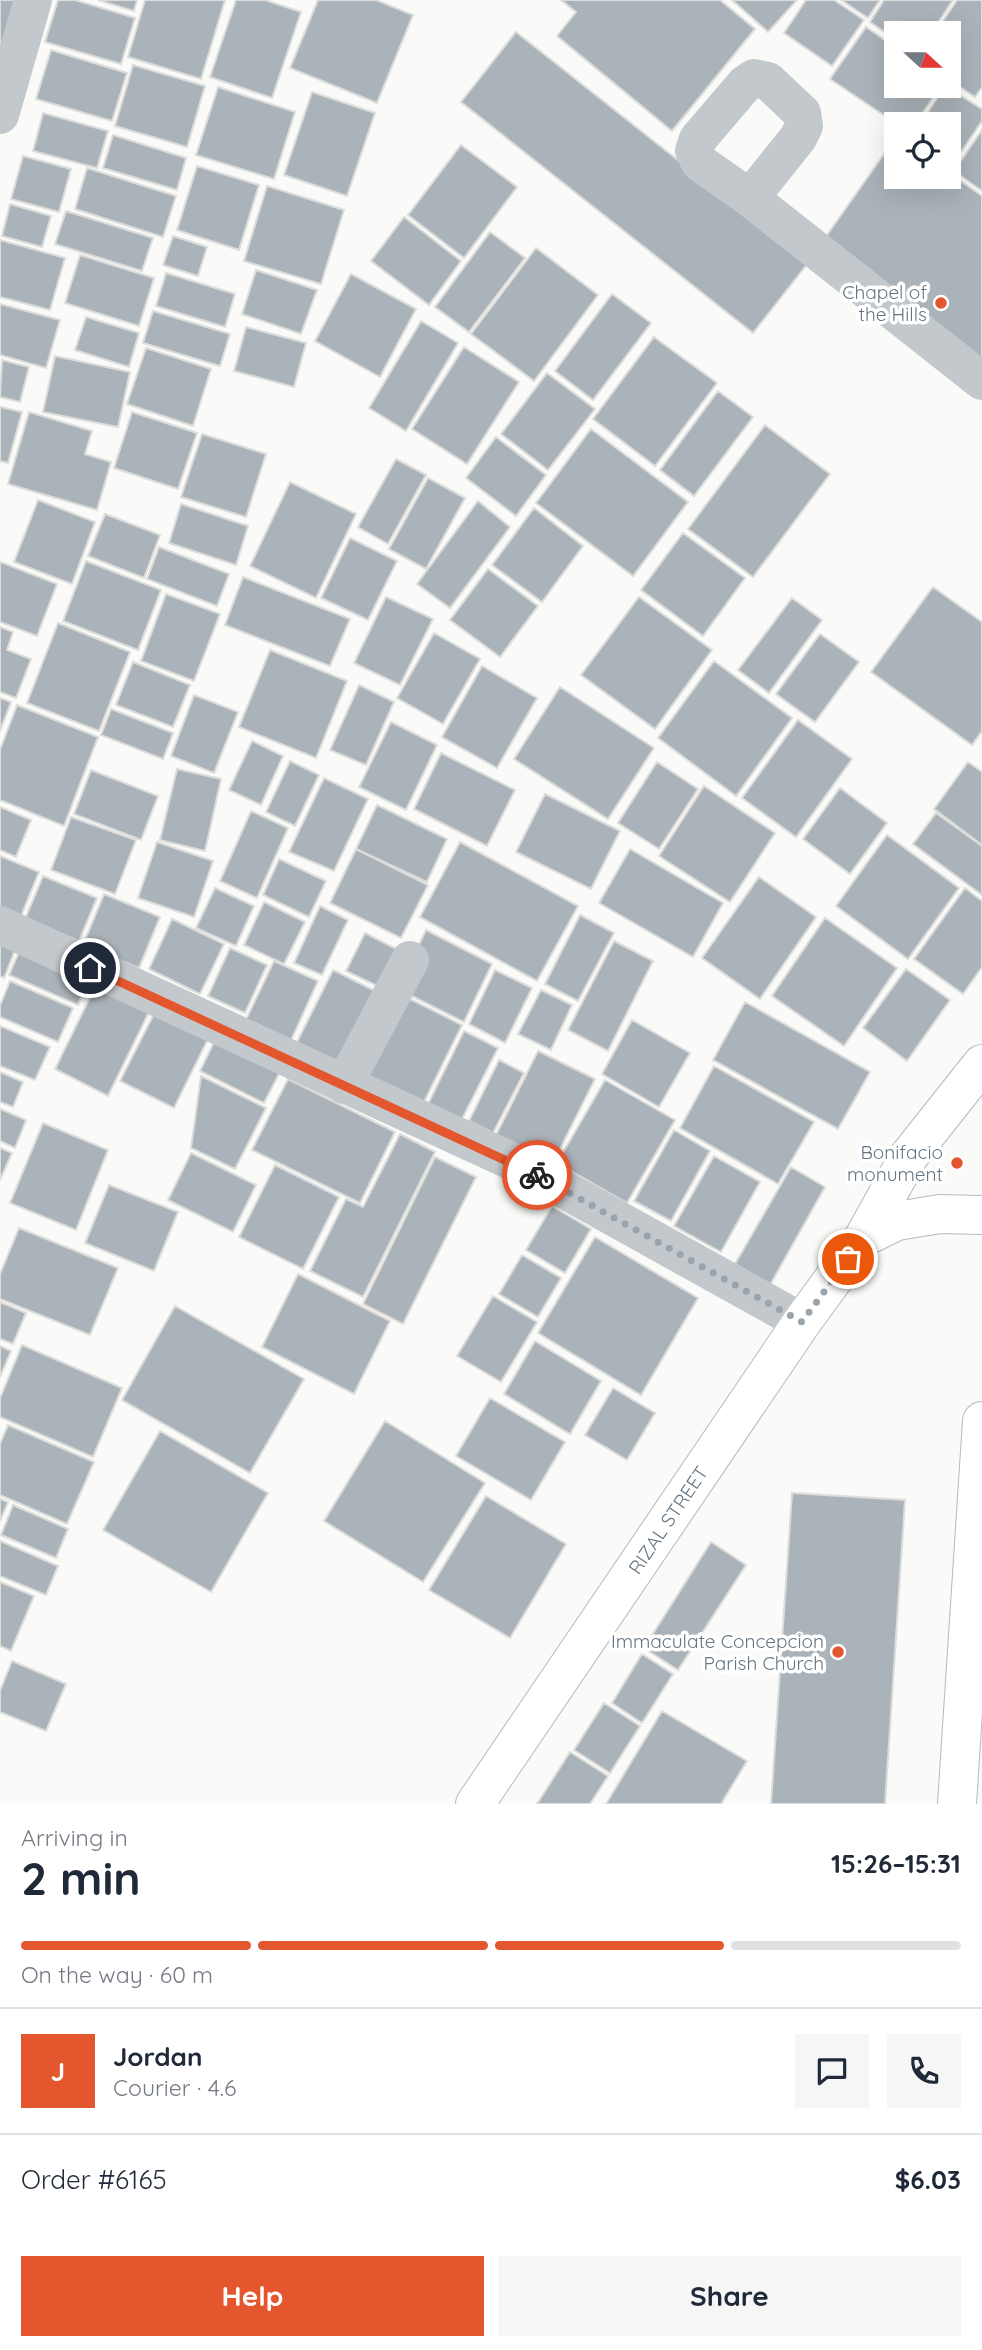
<!DOCTYPE html>
<meta charset="utf-8">
<style>
:root{--surface:#fff;--page:#f6f6f7;--text:#1f2937;--muted:#747a83;--line:#e0e1e3;--accent:#e4572e}
body{margin:0;font-family:Quicksand,sans-serif;background:var(--page);color:var(--text);height:100vh;display:flex;flex-direction:column;font-size:26px;white-space:nowrap}
*{box-sizing:border-box;margin:0}
p{font-size:23px;color:var(--muted)}
.icon{flex:none;width:38px;height:38px;fill:none;stroke:currentColor;stroke-width:2;stroke-linecap:round;stroke-linejoin:round}
.map{position:relative;height:1804px;overflow:hidden}
.panel{display:flex;flex-direction:column;background:var(--surface);flex:1}
.panel>*{flex:none}
.needle{width:46px;rotate:111deg}
.controls{position:absolute;left:884px;top:21px;display:grid;gap:14px}
.controls a{display:grid;place-items:center;width:77px;height:77px;border-radius:0px;background:var(--surface);box-shadow:0 7px 28px #0002;font-size:35px}
.pin{position:absolute;display:grid;place-items:center;width:60px;height:60px;color:#fff;margin:-30px;border:4px solid #fff;border-radius:50%;box-shadow:0 2px 7px #0007}
.courier{position:absolute;display:grid;place-items:center;width:70px;height:70px;margin:-35px;border:5px solid #e4572e;border-radius:50%;background:#fff;color:#222;box-shadow:0 2px 9px #0007}
.summary em{font-style:normal;font-weight:800}
.summary div{display:flex;flex-direction:column-reverse}
.summary{display:flex;align-items:center;justify-content:space-between;height:119px;padding:0 21px}
h1{font-size:46px;font-weight:800;line-height:52px}
.bar{display:grid;grid-template-columns:repeat(4,1fr);gap:10px 7px;align-content:center;height:84px;padding:0 21px}
.bar i{height:9px;border-radius:5px;background:var(--line)}
.bar .on{background:var(--accent)}
.bar p{grid-column:span 4}
.line{display:flex;align-items:center;gap:18px;padding:0 21px;border-top:2px solid var(--line)}
.line div{flex:1}
.round{display:grid;place-items:center;flex:none;width:74px;height:74px;border-radius:0px;background:var(--page)}
.button{display:flex;gap:14px;margin-top:auto;padding:14px 21px}
.button a{flex:1;height:80px;border-radius:0px;background:var(--accent);color:#fff;font-size:28px;font-weight:800;line-height:80px;text-align:center}
.button a+a{background:var(--page);color:var(--text)}
.map>svg:first-child{display:block}
.building{fill:#aab3b9;stroke:#dcdcda;stroke-width:2}
.lines{fill:none;stroke-linecap:round;stroke-linejoin:round}
.major-casing{stroke:#b5babe;stroke-width:40}
.minor{stroke:#c3c8cc;stroke-width:38}
.major{stroke:#fff;stroke-width:38}
.done{stroke:#99a4ac;stroke-width:7;stroke-dasharray:0 12.6}
.route{stroke:#e4572e;stroke-width:9}
.poi-dot{fill:#e4572e;stroke:#fff;stroke-width:2.5}
.labels{text-anchor:middle;stroke-width:7;stroke-linejoin:round;paint-order:stroke}
.poi-label{font-size:19px;fill:#657683;stroke:#fff;text-anchor:end}
.street-label{font-size:19px;fill:#657683;stroke:#fff}
</style>
<div class="map">
<svg width="982" height="1804" viewBox="0 0 982 1804">
<rect width="100%" height="100%" fill="#fafaf8"/>
<!-- building -->
<path class="building" d="M 0,0 L 21,0 L 0,84 Z
M 58,0 L 75,0 L 135,18 L 121,64 L 45,42 Z
M 98,0 L 137,0 L 134,11 Z
M 145,0 L 225,0 L 201,79 L 128,57 Z
M 236,0 L 265,0 L 301,12 L 272,98 L 210,77 Z
M 318,0 L 376,0 L 413,15 L 377,103 L 290,68 Z
M 561,0 L 720,0 L 755,29 L 672,131 L 557,36 L 576,12 Z
M 732,0 L 797,0 L 768,32 Z
M 806,0 L 834,0 L 864,20 L 832,66 L 784,33 Z
M 841,0 L 880,0 L 868,18 Z
M 884,0 L 953,0 L 931,33 L 896,33 L 896,40 L 870,22 Z
M 957,0 L 982,0 L 982,87 L 975,97 L 948,79 L 948,33 L 935,33 Z
M 866,27 L 896,48 L 896,86 L 941,86 L 915,124 L 897,124 L 830,79 Z
M 516,32 L 808,263 L 753,333 L 461,102 Z
M 51,50 L 127,73 L 112,121 L 36,99 Z
M 133,65 L 205,86 L 187,147 L 115,126 Z
M 945,86 L 982,109 L 982,121 L 950,168 L 948,167 L 948,124 L 920,124 Z
M 218,87 L 295,112 L 274,179 L 196,155 Z
M 312,92 L 375,113 L 347,196 L 284,175 Z
M 43,113 L 108,131 L 97,168 L 33,151 Z
M 982,130 L 982,191 L 954,171 Z
M 113,135 L 186,158 L 177,190 L 103,168 Z
M 896,137 L 896,177 L 948,177 L 948,172 L 982,196 L 982,361 L 820,245 Z
M 461,145 L 517,187 L 464,258 L 408,215 Z
M 23,156 L 71,169 L 59,212 L 11,199 Z
M 197,166 L 259,185 L 239,250 L 177,230 Z
M 87,168 L 176,196 L 163,237 L 75,209 Z
M 267,186 L 344,210 L 321,284 L 244,261 Z
M 10,204 L 51,216 L 42,247 L 2,236 Z
M 66,211 L 153,238 L 142,271 L 55,244 Z
M 404,217 L 461,261 L 429,305 L 371,261 Z
M 490,232 L 525,258 L 469,332 L 435,307 Z
M 173,236 L 207,247 L 198,276 L 163,265 Z
M 0,240 L 65,258 L 50,310 L 0,297 Z
M 536,248 L 598,295 L 534,381 L 471,334 Z
M 80,255 L 154,278 L 139,326 L 65,303 Z
M 256,270 L 317,290 L 301,334 L 242,314 Z
M 166,273 L 235,294 L 225,327 L 156,306 Z
M 351,274 L 416,309 L 380,377 L 315,341 Z
M 612,294 L 651,323 L 593,400 L 555,371 Z
M 0,304 L 60,320 L 46,368 L 0,355 Z
M 153,311 L 230,334 L 220,366 L 143,343 Z
M 86,317 L 139,333 L 129,367 L 75,350 Z
M 421,321 L 458,343 L 406,431 L 369,408 Z
M 246,327 L 306,343 L 294,387 L 234,371 Z
M 654,337 L 717,383 L 655,466 L 593,419 Z
M 464,347 L 519,382 L 467,464 L 412,429 Z
M 146,348 L 211,369 L 193,426 L 127,404 Z
M 55,356 L 130,372 L 118,427 L 43,412 Z
M 2,360 L 29,367 L 20,402 L 0,397 Z
M 547,373 L 595,409 L 548,470 L 501,434 Z
M 718,391 L 753,417 L 694,496 L 660,470 Z
M 0,407 L 22,412 L 8,463 L 0,461 Z
M 29,412 L 92,431 L 85,454 L 111,462 L 97,510 L 8,484 Z
M 132,412 L 197,433 L 178,489 L 114,468 Z
M 765,425 L 830,474 L 753,577 L 688,529 Z
M 591,429 L 688,502 L 633,576 L 536,503 Z
M 202,434 L 266,454 L 246,517 L 181,497 Z
M 496,437 L 546,475 L 516,516 L 466,478 Z
M 396,459 L 426,475 L 388,544 L 358,527 Z
M 428,478 L 465,498 L 426,569 L 389,549 Z
M 290,482 L 356,514 L 316,598 L 250,566 Z
M 38,500 L 95,522 L 72,584 L 14,562 Z
M 478,501 L 510,527 L 450,608 L 417,584 Z
M 181,504 L 248,526 L 236,565 L 169,543 Z
M 534,508 L 583,546 L 542,602 L 492,565 Z
M 105,514 L 160,535 L 144,578 L 88,556 Z
M 683,533 L 745,578 L 703,636 L 641,590 Z
M 350,538 L 397,561 L 368,620 L 321,598 Z
M 159,547 L 229,574 L 217,606 L 147,579 Z
M 86,561 L 161,590 L 138,650 L 63,621 Z
M 0,562 L 57,584 L 37,636 L 0,622 Z
M 488,569 L 538,606 L 500,657 L 450,620 Z
M 243,577 L 350,619 L 330,666 L 225,625 Z
M 933,587 L 982,622 L 982,731 L 972,745 L 871,672 Z
M 166,594 L 220,614 L 194,681 L 141,661 Z
M 386,597 L 433,619 L 400,685 L 354,663 Z
M 639,597 L 712,650 L 655,729 L 581,675 Z
M 792,598 L 822,620 L 769,693 L 738,670 Z
M 58,623 L 130,652 L 99,731 L 27,703 Z
M 0,627 L 13,632 L 7,650 L 31,659 L 16,698 L 0,692 Z
M 434,633 L 480,659 L 443,724 L 397,698 Z
M 820,634 L 859,662 L 815,722 L 776,694 Z
M 270,650 L 347,681 L 316,758 L 239,727 Z
M 714,661 L 792,718 L 736,796 L 658,738 Z
M 133,662 L 190,685 L 173,727 L 116,705 Z
M 482,666 L 537,698 L 497,768 L 442,737 Z
M 359,685 L 394,702 L 366,765 L 330,750 Z
M 560,687 L 654,748 L 608,819 L 514,759 Z
M 194,695 L 238,712 L 214,773 L 171,756 Z
M 0,698 L 11,702 L 0,731 Z
M 17,705 L 98,737 L 64,826 L 0,800 L 0,750 Z
M 111,709 L 173,733 L 163,759 L 101,735 Z
M 798,720 L 852,759 L 796,837 L 742,798 Z
M 391,722 L 437,745 L 406,810 L 359,787 Z
M 252,741 L 283,756 L 261,805 L 229,790 Z
M 441,753 L 515,790 L 487,846 L 414,809 Z
M 290,761 L 319,775 L 295,826 L 266,812 Z
M 657,762 L 698,789 L 659,849 L 618,823 Z
M 968,762 L 982,772 L 982,845 L 934,809 Z
M 177,769 L 221,779 L 205,851 L 160,840 Z
M 91,770 L 158,796 L 141,840 L 74,814 Z
M 324,778 L 368,799 L 334,871 L 289,852 Z
M 704,786 L 775,833 L 730,902 L 659,856 Z
M 840,788 L 887,823 L 850,874 L 803,839 Z
M 545,794 L 620,831 L 591,889 L 516,852 Z
M 377,805 L 447,839 L 427,882 L 356,849 Z
M 0,807 L 31,820 L 16,857 L 0,850 Z
M 251,811 L 288,828 L 257,898 L 220,881 Z
M 936,813 L 982,846 L 982,895 L 913,844 Z
M 71,817 L 136,840 L 115,894 L 51,870 Z
M 887,835 L 959,888 L 908,959 L 836,906 Z
M 157,842 L 213,861 L 194,917 L 138,898 Z
M 460,842 L 578,906 L 537,981 L 420,917 Z
M 356,849 L 428,885 L 401,938 L 330,903 Z
M 630,849 L 723,903 L 693,957 L 599,903 Z
M 0,856 L 39,872 L 21,916 L 0,907 Z
M 279,859 L 326,881 L 309,917 L 263,895 Z
M 43,876 L 97,898 L 79,941 L 25,919 Z
M 759,877 L 816,917 L 760,999 L 702,958 Z
M 215,888 L 254,906 L 236,946 L 196,928 Z
M 965,888 L 982,901 L 982,967 L 963,994 L 914,959 Z
M 104,894 L 160,917 L 139,968 L 83,945 Z
M 264,902 L 305,922 L 284,964 L 244,945 Z
M 320,906 L 348,920 L 322,975 L 294,963 Z
M 580,915 L 614,933 L 578,1001 L 545,984 Z
M 825,918 L 897,968 L 844,1046 L 772,996 Z
M 172,919 L 224,944 L 200,994 L 149,969 Z
M 426,930 L 492,964 L 464,1022 L 398,989 Z
M 0,932 L 19,940 L 4,978 L 0,976 Z
M 365,933 L 408,955 L 390,992 L 346,971 Z
M 614,941 L 653,961 L 608,1051 L 568,1030 Z
M 23,943 L 91,973 L 78,1005 L 9,975 Z
M 230,948 L 267,965 L 245,1013 L 208,996 Z
M 274,961 L 318,981 L 288,1047 L 243,1026 Z
M 906,969 L 950,1000 L 907,1061 L 863,1028 Z
M 333,970 L 385,996 L 346,1074 L 294,1048 Z
M 495,970 L 532,988 L 505,1043 L 469,1024 Z
M 10,981 L 73,1008 L 58,1042 L 0,1017 L 0,1006 Z
M 98,981 L 151,1008 L 108,1096 L 55,1069 Z
M 541,990 L 572,1005 L 551,1050 L 518,1034 Z
M 396,992 L 462,1025 L 421,1108 L 354,1075 Z
M 745,1002 L 870,1072 L 838,1129 L 713,1060 Z
M 158,1006 L 211,1033 L 174,1108 L 120,1081 Z
M 632,1020 L 690,1053 L 659,1107 L 602,1074 Z
M 0,1026 L 50,1047 L 35,1080 L 0,1066 Z
M 464,1031 L 498,1048 L 460,1123 L 427,1106 Z
M 216,1038 L 281,1070 L 264,1103 L 200,1071 Z
M 538,1051 L 595,1079 L 553,1163 L 496,1135 Z
M 499,1060 L 524,1073 L 493,1133 L 469,1121 Z
M 714,1066 L 814,1122 L 778,1184 L 680,1128 Z
M 0,1072 L 23,1082 L 13,1107 L 0,1102 Z
M 201,1076 L 266,1108 L 235,1169 L 191,1148 Z
M 288,1079 L 395,1132 L 360,1203 L 252,1150 Z
M 605,1080 L 675,1120 L 627,1203 L 557,1163 Z
M 0,1109 L 26,1120 L 15,1148 L 0,1141 Z
M 43,1123 L 108,1150 L 76,1230 L 10,1203 Z
M 674,1130 L 710,1151 L 671,1221 L 634,1201 Z
M 400,1134 L 435,1152 L 363,1297 L 310,1271 L 346,1199 L 363,1207 Z
M 0,1148 L 12,1153 L 0,1180 Z
M 191,1153 L 256,1185 L 233,1232 L 168,1200 Z
M 714,1156 L 760,1182 L 721,1252 L 674,1226 Z
M 435,1157 L 476,1177 L 403,1324 L 363,1304 Z
M 275,1165 L 339,1197 L 303,1269 L 239,1237 Z
M 791,1167 L 825,1187 L 770,1285 L 735,1264 Z
M 109,1185 L 178,1212 L 154,1271 L 85,1243 Z
M 552,1206 L 591,1229 L 565,1273 L 526,1250 Z
M 19,1228 L 118,1268 L 90,1335 L 0,1299 L 0,1274 Z
M 595,1237 L 698,1298 L 641,1395 L 538,1333 Z
M 522,1255 L 561,1278 L 538,1317 L 499,1294 Z
M 298,1274 L 390,1321 L 354,1394 L 262,1347 Z
M 493,1296 L 537,1322 L 501,1382 L 457,1356 Z
M 0,1302 L 26,1313 L 13,1344 L 0,1339 Z
M 175,1306 L 304,1379 L 250,1473 L 122,1400 Z
M 535,1341 L 601,1381 L 570,1434 L 504,1394 Z
M 22,1345 L 122,1388 L 93,1457 L 0,1417 L 0,1398 Z
M 0,1346 L 11,1351 L 0,1377 Z
M 613,1388 L 655,1413 L 627,1460 L 585,1435 Z
M 490,1398 L 565,1442 L 531,1500 L 456,1456 Z
M 385,1421 L 485,1483 L 423,1582 L 324,1521 Z
M 8,1425 L 94,1462 L 67,1524 L 0,1495 L 0,1444 Z
M 160,1431 L 268,1493 L 211,1592 L 103,1530 Z
M 792,1493 L 905,1500 L 885,1804 L 771,1804 Z
M 486,1496 L 566,1544 L 510,1638 L 429,1590 Z
M 0,1499 L 8,1502 L 0,1521 Z
M 13,1505 L 68,1529 L 56,1558 L 1,1535 Z
M 0,1541 L 58,1566 L 46,1595 L 0,1576 Z
M 711,1542 L 746,1565 L 678,1670 L 644,1648 Z
M 0,1582 L 34,1596 L 11,1651 L 0,1646 Z
M 642,1654 L 673,1674 L 642,1723 L 612,1703 Z
M 12,1661 L 66,1684 L 46,1731 L 0,1712 L 0,1691 Z
M 604,1703 L 640,1726 L 610,1773 L 574,1750 Z
M 662,1711 L 747,1761 L 721,1804 L 606,1804 Z
M 570,1752 L 608,1776 L 590,1804 L 537,1804 Z"/>
<g class="lines">
<!-- major casing -->
<g class="major-casing">
<path id="major" d="M 864,1237 L 897,1221 L 940,1214 L 982,1215
M 475,1804 L 802,1322 L 864,1237 L 909,1156 L 982,1064
M 957,1804 L 982,1421"/>
</g>
<!-- minor -->
<path class="minor" d="M 0,115 L 33,0
M 750,198 L 798,138 L 804,126 L 802,113 L 768,81 L 754,78 L 745,84 L 698,139 L 694,151 L 700,163 L 750,198 L 982,381
M 0,925 L 518,1164 L 802,1322
M 344,1085 L 410,960"/>
<!-- major -->
<use href="#major" class="major"/>
</g>
<g class="lines">
<!-- done -->
<path class="done" d="M 537,1175 L 802,1322 L 848,1259"/>
<!-- route -->
<path class="route" d="M 90,968 L 537,1175"/>
</g>
<!-- markers -->
<g class="poi-dot">
<circle cx="941" cy="303" r="7"/>
<circle cx="957" cy="1163" r="7"/>
<circle cx="838" cy="1652" r="7"/>
</g>
<g class="labels">
<!-- poi labels -->
<g class="poi-label">
<text x="927" y="299">Chapel of<tspan x="927" dy="22">the Hills</tspan></text>
<text x="943" y="1159">Bonifacio<tspan x="943" dy="22">monument</tspan></text>
<text x="824" y="1648">Immaculate Concepcion<tspan x="824" dy="22">Parish Church</tspan></text>
</g>
<!-- street labels -->
<g class="street-label">
<text transform="translate(668 1520) rotate(-56)" y="7">RIZAL STREET</text>
</g>
</g>
</svg>
<div class="controls">
<a><svg class="needle" viewBox="-14 -14 28 28"><path d="M0-13l5 13h-10z" fill="#e53935"/><path d="M0 13l5-13h-10z" fill="#747a83"/></svg></a>
<a><svg class="icon" aria-label="locate" viewBox="0 0 24 24"><circle cx="12" cy="12" r="6"/><path d="M12 2v4M12 18v4M2 12h4M18 12h4"/></svg></a>
</div>
<div class="pin" style="left:848px;top:1259px;background:#ea580c"><svg class="icon" aria-label="bag" viewBox="0 0 24 24"><path d="M5 8h14l-1 12H6zM9 8a3 3 0 0 1 6 0"/></svg></div>
<div class="pin" style="left:90px;top:968px;background:#1f2937"><svg class="icon" aria-label="home" viewBox="0 0 24 24"><path d="M3 11l9-7 9 7M6 9v11h12V9"/></svg></div>
<div class="courier" style="left:537px;top:1175px"><svg class="icon" aria-label="bike" viewBox="0 0 24 24"><circle cx="6" cy="16" r="4"/><circle cx="18" cy="16" r="4"/><path d="M6 16l4-8h5l3 8M10 8l3 8H6M13 5h3"/></svg></div>
</div>
<section class="panel">
<div class="summary"><div><h1>2 min</h1><p>Arriving in</p></div><em>15:26–15:31</em></div>
<div class="bar"><i class="on"></i><i class="on"></i><i class="on"></i><i></i><p>On the way · 60 m</p></div>
<div class="line" style="height:126px"><b class="round" style="background:var(--accent);color:#fff">J</b><div><b>Jordan</b><p>Courier · 4.6</p></div><a class="round"><svg class="icon" aria-label="chat" viewBox="0 0 24 24"><path d="M4 5h16v11H9l-5 4z"/></svg></a><a class="round"><svg class="icon" aria-label="phone" viewBox="0 0 24 24"><path d="M5 4h4l2 5-3 2q2 4 5 5l2-3 5 2v4C11 20 4 13 5 4z"/></svg></a></div>
<div class="line" style="height:91px"><div>Order #6165</div><b>$6.03</b></div>
<div class="button"><a>Help</a><a>Share</a></div>
</section>
